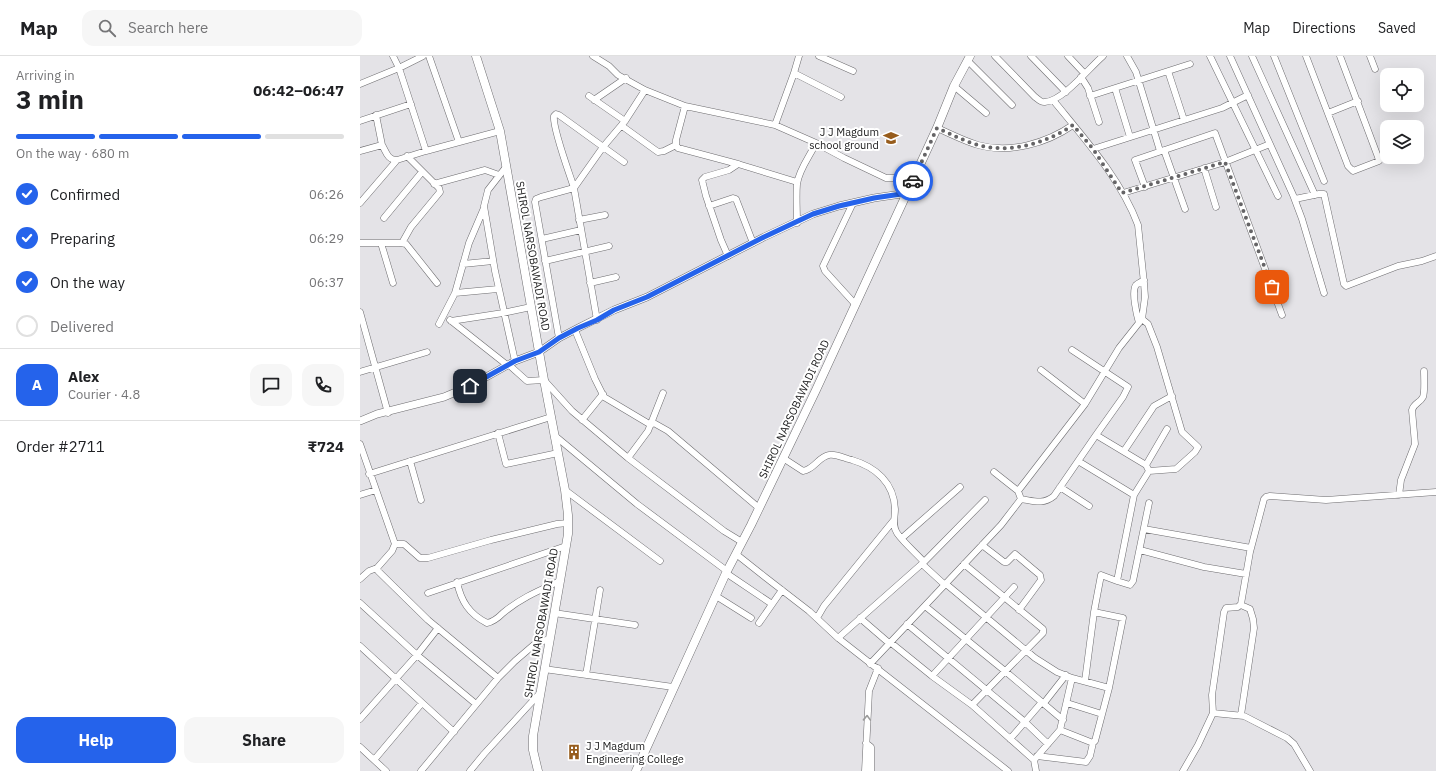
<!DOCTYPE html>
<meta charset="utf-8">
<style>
:root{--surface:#fff;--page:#f6f6f6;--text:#202124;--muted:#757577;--line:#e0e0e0;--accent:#2563eb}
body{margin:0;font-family:"IBM Plex Sans",sans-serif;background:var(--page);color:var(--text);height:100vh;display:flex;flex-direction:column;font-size:15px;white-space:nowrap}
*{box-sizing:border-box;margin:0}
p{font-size:13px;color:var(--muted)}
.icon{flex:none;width:22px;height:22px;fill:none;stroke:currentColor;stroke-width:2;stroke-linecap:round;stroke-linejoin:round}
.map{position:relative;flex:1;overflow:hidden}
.details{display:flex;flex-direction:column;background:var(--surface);width:360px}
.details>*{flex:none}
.controls{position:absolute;left:1020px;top:12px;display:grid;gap:8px}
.controls a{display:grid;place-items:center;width:44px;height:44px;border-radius:8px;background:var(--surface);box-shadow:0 4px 16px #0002;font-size:20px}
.pin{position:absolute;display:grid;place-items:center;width:34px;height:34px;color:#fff;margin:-17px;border-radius:8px;box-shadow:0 2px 6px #0006}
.courier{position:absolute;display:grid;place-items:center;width:40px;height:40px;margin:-20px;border:3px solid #2563eb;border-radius:50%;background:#fff;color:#222;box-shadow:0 1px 5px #0007}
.overview em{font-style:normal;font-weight:800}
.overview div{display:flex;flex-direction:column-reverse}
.overview{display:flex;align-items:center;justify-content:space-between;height:68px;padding:0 16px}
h1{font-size:26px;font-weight:800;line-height:30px}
.bar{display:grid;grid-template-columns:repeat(4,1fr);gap:6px 4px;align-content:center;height:48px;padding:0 16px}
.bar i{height:5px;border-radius:3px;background:var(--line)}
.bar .active{background:var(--accent)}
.bar p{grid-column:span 4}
.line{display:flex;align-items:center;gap:10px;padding:0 16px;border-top:1px solid var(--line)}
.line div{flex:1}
.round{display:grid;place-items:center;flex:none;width:42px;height:42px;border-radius:12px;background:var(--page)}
ol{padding:0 16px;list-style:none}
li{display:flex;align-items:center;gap:12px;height:44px}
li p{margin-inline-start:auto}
li .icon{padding:4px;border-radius:50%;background:var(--accent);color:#fff;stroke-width:4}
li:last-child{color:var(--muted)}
li i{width:22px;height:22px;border:2px solid var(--line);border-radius:50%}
.cta{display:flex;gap:8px;margin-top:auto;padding:8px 16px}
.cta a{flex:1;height:46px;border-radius:12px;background:var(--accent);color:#fff;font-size:16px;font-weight:800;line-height:46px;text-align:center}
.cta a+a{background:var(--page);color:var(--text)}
header{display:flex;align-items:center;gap:24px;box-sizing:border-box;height:56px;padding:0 20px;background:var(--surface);border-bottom:1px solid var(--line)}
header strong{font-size:19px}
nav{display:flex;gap:22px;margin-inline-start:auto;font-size:14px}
.search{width:280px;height:36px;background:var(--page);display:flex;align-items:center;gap:10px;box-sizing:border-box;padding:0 14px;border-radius:12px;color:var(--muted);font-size:15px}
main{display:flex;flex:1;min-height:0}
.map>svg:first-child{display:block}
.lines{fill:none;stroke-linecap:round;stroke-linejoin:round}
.minor-casing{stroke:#6d6c6f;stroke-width:7}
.tertiary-casing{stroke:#6d6c6f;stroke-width:8}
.secondary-casing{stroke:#6d6c6f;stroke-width:9}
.minor{stroke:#fff;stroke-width:6}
.tertiary{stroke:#fff;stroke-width:7}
.secondary{stroke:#fff;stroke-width:8}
.oneway{stroke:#9b9b9b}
.done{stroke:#656466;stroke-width:4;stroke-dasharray:0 7.2}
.route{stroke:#2563eb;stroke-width:5}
.labels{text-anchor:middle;stroke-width:4;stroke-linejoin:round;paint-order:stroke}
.poi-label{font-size:11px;fill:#202021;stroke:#fff;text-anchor:end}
.street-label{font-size:11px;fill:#202021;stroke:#fff}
</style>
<header>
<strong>Map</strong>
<div class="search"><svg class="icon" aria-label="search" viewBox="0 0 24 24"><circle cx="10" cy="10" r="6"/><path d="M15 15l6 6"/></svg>Search here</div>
<nav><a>Map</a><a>Directions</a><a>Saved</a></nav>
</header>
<main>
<section class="details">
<div class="overview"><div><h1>3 min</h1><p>Arriving in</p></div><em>06:42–06:47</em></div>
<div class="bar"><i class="active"></i><i class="active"></i><i class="active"></i><i></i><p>On the way · 680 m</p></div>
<ol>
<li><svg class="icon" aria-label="check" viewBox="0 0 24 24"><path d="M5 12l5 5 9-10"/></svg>Confirmed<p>06:26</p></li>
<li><svg class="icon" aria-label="check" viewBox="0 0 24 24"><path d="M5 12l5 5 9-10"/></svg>Preparing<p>06:29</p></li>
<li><svg class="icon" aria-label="check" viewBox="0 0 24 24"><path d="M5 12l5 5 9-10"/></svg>On the way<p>06:37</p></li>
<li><i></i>Delivered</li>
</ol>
<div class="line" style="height:72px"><b class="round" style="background:var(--accent);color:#fff">A</b><div><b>Alex</b><p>Courier · 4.8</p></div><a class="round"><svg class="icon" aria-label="chat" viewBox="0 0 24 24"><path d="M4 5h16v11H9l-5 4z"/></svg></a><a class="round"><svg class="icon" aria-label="phone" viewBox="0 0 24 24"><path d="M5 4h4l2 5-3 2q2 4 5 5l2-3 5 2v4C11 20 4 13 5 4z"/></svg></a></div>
<div class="line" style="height:52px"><div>Order #2711</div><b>₹724</b></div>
<div class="cta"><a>Help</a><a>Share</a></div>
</section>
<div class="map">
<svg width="1076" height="715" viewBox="0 0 1076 715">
<rect width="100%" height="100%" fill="#e4e3e7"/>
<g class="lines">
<!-- minor casing -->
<g class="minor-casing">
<path id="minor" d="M 33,0 L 39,12 L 66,95
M 69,0 L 99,86
M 233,0 L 249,10 L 258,19 L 285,34 L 325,50 L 415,69 L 456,87 L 484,102 L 526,122 L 534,122 L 556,119
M 459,0 L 493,15
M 635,0 L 675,41 C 678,43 681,47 685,46 C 703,45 729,12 743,0
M 671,0 L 706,36
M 708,0 L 724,17
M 767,0 L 776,16 L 800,95
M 850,0 L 918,140
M 870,0 L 933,139 L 942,163 L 964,237
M 892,0 L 955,139
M 914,0 L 964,125
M 946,0 L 988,110 L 993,115 L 1019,105 L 1018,101 L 980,0
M 1010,0 L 1015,13
M 608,5 L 652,49
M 808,15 L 824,64
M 434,17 L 481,41
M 721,21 L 728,32 L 739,66
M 0,28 L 39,12 L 63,0
M 594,30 L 626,57
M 755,32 L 770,81
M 229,40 L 265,65
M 730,40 L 830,8
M 234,44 L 266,22
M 325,50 L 316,84 L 316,89 L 318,92 L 378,108 L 437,126
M 968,57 L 998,45
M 16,59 L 22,89
M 0,65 L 51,48
M 415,69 L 434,17 L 439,0
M 262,70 L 298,96 L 304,95 L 316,89
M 577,72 C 591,78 604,85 618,89 C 650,98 687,87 713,69
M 733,93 L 862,52 L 888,39
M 804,94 L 825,153
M 0,95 L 22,89 C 26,95 27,104 37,104 L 66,95 L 140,75
M 146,111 L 128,134 L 124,150 L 135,215 L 155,305
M 844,112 L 856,151
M 74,128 L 125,114 L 139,119
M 785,131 L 775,104 L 855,77 L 922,259
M 763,137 L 865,106 L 910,88
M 935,143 L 959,138 L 964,138 L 984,228 L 986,230 L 1038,210 L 1062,205 L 1076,200
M 0,147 L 37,104
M 493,147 L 463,210 L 465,215 L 495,248
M 349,150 L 373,142 L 376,143 L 393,187
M 24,162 L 62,116
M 219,164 L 245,159
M 437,167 C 437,154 436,140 437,128 C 439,113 450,100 456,87
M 182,183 L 221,174
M 0,187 L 40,187 L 46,188 L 77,227
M 21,187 L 33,227
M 42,187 L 51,171 L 80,136 L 79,132 L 47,100
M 368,200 L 361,184 L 346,140 L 342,124 L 345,121 L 369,114 L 378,108
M 185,205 L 249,190
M 103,208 L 133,205
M 230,227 L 256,221
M 95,237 L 138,233
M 0,256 L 28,357
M 90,264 L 147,309
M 237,264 L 214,132 L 243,91 L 265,65 L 285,34
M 91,265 L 143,257 L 171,251
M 779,267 C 777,260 771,235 776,229 C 778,227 781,226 784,224
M 79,268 L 95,237 L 109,187 L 124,152
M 215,274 L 235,323 L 244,341 L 291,369
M 199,282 L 175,146 L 176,143 L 181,141 L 214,132 C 210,119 192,71 194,60 L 196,58 L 199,59 L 264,106
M 712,294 L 768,331 L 763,341 L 736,379 L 786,409 L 789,415 L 816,413 L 835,396 L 838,391 L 822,376 L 797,291 L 788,268 L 782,263
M 149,309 L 167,325 L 184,324 L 212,355 L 268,402 L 364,475 L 382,486
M 681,314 L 725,348
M 0,316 L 67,296
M 222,364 L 243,338
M 292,366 L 308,375 L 399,452
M 138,377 L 146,408 L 198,397
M 194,379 L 277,448 L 367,515
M 0,388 L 35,488 L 32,495 L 17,512 L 18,515 L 68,564 L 138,622
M 764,395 L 794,350 L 812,340
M 268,402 L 288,375 L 303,337
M 423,402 L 443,415 C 455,413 458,401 469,399 C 475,397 486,403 492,404 C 516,411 534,427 535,453 C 535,462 532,469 537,477 C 544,487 556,497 564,506
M 50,405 L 61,444
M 718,405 L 774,439
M 786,409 L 807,373
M 634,416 L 658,435
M 9,418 L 191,361
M 700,431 L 729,450
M 205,434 L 300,505
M 0,439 L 16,434
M 1039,439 L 1041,424 L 1055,388 L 1052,354 C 1054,347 1060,347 1063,341 C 1065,336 1064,321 1064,315
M 661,443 C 674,445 683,449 694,440 L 736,379
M 784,473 L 891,492
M 542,482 L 600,431
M 35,488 L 44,488 L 60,502 L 68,502 L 131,484 L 197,468 L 208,467
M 622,489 L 644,506 L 647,506 L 655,498 L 680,519 L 681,524 L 659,554
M 780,494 L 844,511 L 886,518
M 376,498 L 405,521 L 449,555 L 478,582 L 648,715
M 562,508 L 585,529
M 604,508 L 683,573 L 683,577 L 612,649
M 366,517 L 412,548
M 0,523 L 9,515 L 17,512
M 757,525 L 770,529 L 773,525 L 789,447
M 97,526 C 101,545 109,558 127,567 C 133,566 138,562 143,557 C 161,542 178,535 200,525
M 586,528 L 675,602 L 697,616 L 712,622 L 749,632
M 68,537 L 206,490
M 356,540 L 391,562
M 0,547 L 57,599 L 116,648
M 881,549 L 890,553 L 893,563 L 894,572 L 881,659
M 565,550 L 645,615 L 703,664
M 194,557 L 275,569
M 457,562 L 464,550 L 534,464
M 500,562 L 529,587
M 399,567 L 422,534
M 547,568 L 665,666 L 688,688
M 478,582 L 564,506 L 625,444
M 530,586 L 572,620 L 612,649 L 674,704 L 676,715
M 0,590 L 94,676
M 510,608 L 641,469 L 661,443 L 658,435 L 725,348 L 759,292 L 782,263 L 785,241 L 784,227 L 778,169 C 761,123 723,81 693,44
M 184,613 L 313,631
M 226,619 L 240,534
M 572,620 L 654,531
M 725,625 L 734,556 L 741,519 L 757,525 L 774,439 L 789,415
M 684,647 L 706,619
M 707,647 L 742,658
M 853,657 L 884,660 L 927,682 L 934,688 L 950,715
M 0,663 L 57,599 L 78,572
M 700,674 L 733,687 L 735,685 L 749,632 L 763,562 L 734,556
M 650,683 L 682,646
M 506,687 L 511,691 L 511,715
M 0,691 L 26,715
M 677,700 L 726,706 L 730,700 L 733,687
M 14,704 L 62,647
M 674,704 L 700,674 L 712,622
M 61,715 L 138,622 L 155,605 L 176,587 L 190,583
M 110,715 L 124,698 L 180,637
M 505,715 L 509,635 L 518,612
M 823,715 L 838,689 L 853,657 L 852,639 L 864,556 L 866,552 L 878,551 L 881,548 L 890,496 L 904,443 L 906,441 L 910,440 L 966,444 L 1076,436"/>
</g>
<!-- tertiary casing -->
<g class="tertiary-casing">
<path id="tertiary" d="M 0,365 L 17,358 L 84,341 L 110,330 L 155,305 L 179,296 L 199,282 L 218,272 L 254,254 L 287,241 L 404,181 L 453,158 L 479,150 L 514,142 L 548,137"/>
</g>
<!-- secondary casing -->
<g class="secondary-casing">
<path id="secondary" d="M 116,0 L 140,75 L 184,324 L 205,434 L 208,459 L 208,478 L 200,525 L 173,680 L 173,694 L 178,715
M 276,715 L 366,517 L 391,469 L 456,334 L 577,72 L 594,30 L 610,0"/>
</g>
<!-- minor -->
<use href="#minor" class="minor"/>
<!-- tertiary -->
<use href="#tertiary" class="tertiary"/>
<!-- secondary -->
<use href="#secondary" class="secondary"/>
</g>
<!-- one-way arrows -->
<defs><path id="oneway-chevron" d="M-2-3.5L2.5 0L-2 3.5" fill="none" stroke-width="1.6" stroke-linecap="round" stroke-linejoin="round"/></defs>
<use class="oneway" href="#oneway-chevron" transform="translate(507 662) rotate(-88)"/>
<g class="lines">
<!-- done -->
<path class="done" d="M 553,125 L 577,72 C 591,78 604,85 618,89 C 650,98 687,87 713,69 L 733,93 L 762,137 L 865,106 L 912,231"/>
<!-- route -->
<path class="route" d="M 110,330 L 155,305 L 179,296 L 199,282 L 218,272 L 237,264 L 254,254 L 287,241 L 404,181 L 453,158 L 479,150 L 514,142 L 548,137 L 553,125"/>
</g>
<!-- icons -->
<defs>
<g id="school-bare" transform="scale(1.2)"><path d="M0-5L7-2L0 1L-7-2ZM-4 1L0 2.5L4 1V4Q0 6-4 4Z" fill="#975c1c" stroke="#fff" stroke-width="2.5" paint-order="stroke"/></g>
<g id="building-bare" transform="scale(1.2)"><path d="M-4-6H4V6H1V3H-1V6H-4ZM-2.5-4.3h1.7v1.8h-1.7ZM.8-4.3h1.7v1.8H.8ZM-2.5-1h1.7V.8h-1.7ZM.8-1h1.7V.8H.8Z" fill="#975c1c" stroke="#fff" stroke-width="2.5" paint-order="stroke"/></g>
</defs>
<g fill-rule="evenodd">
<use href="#school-bare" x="531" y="82"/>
<use href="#building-bare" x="214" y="696"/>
</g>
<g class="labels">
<!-- poi labels -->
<g class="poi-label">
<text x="519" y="80">J J Magdum<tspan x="519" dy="13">school ground</tspan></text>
<text x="226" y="694" text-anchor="start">J J Magdum<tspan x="226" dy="13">Engineering College</tspan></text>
</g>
<!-- street labels -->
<g class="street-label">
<text transform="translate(173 200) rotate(80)" y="4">SHIROL NARSOBAWADI ROAD</text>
<text transform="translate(434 353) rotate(-65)" y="4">SHIROL NARSOBAWADI ROAD</text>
<text transform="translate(181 567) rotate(-80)" y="4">SHIROL NARSOBAWADI ROAD</text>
</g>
</g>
</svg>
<div class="controls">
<a><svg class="icon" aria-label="locate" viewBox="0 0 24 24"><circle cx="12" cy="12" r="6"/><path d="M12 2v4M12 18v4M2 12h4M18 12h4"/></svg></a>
<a><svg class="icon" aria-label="layers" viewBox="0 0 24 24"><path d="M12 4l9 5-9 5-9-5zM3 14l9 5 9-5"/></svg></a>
</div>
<div class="pin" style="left:912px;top:231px;background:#ea580c"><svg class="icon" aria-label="bag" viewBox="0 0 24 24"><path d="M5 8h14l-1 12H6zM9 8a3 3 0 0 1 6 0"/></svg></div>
<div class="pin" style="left:110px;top:330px;background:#1f2937"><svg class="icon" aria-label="home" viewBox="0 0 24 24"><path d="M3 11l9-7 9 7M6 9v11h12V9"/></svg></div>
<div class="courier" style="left:553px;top:125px"><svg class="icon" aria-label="car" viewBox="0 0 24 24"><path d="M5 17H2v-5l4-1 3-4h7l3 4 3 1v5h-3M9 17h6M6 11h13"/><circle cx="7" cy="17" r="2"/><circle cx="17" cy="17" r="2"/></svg></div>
</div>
</main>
